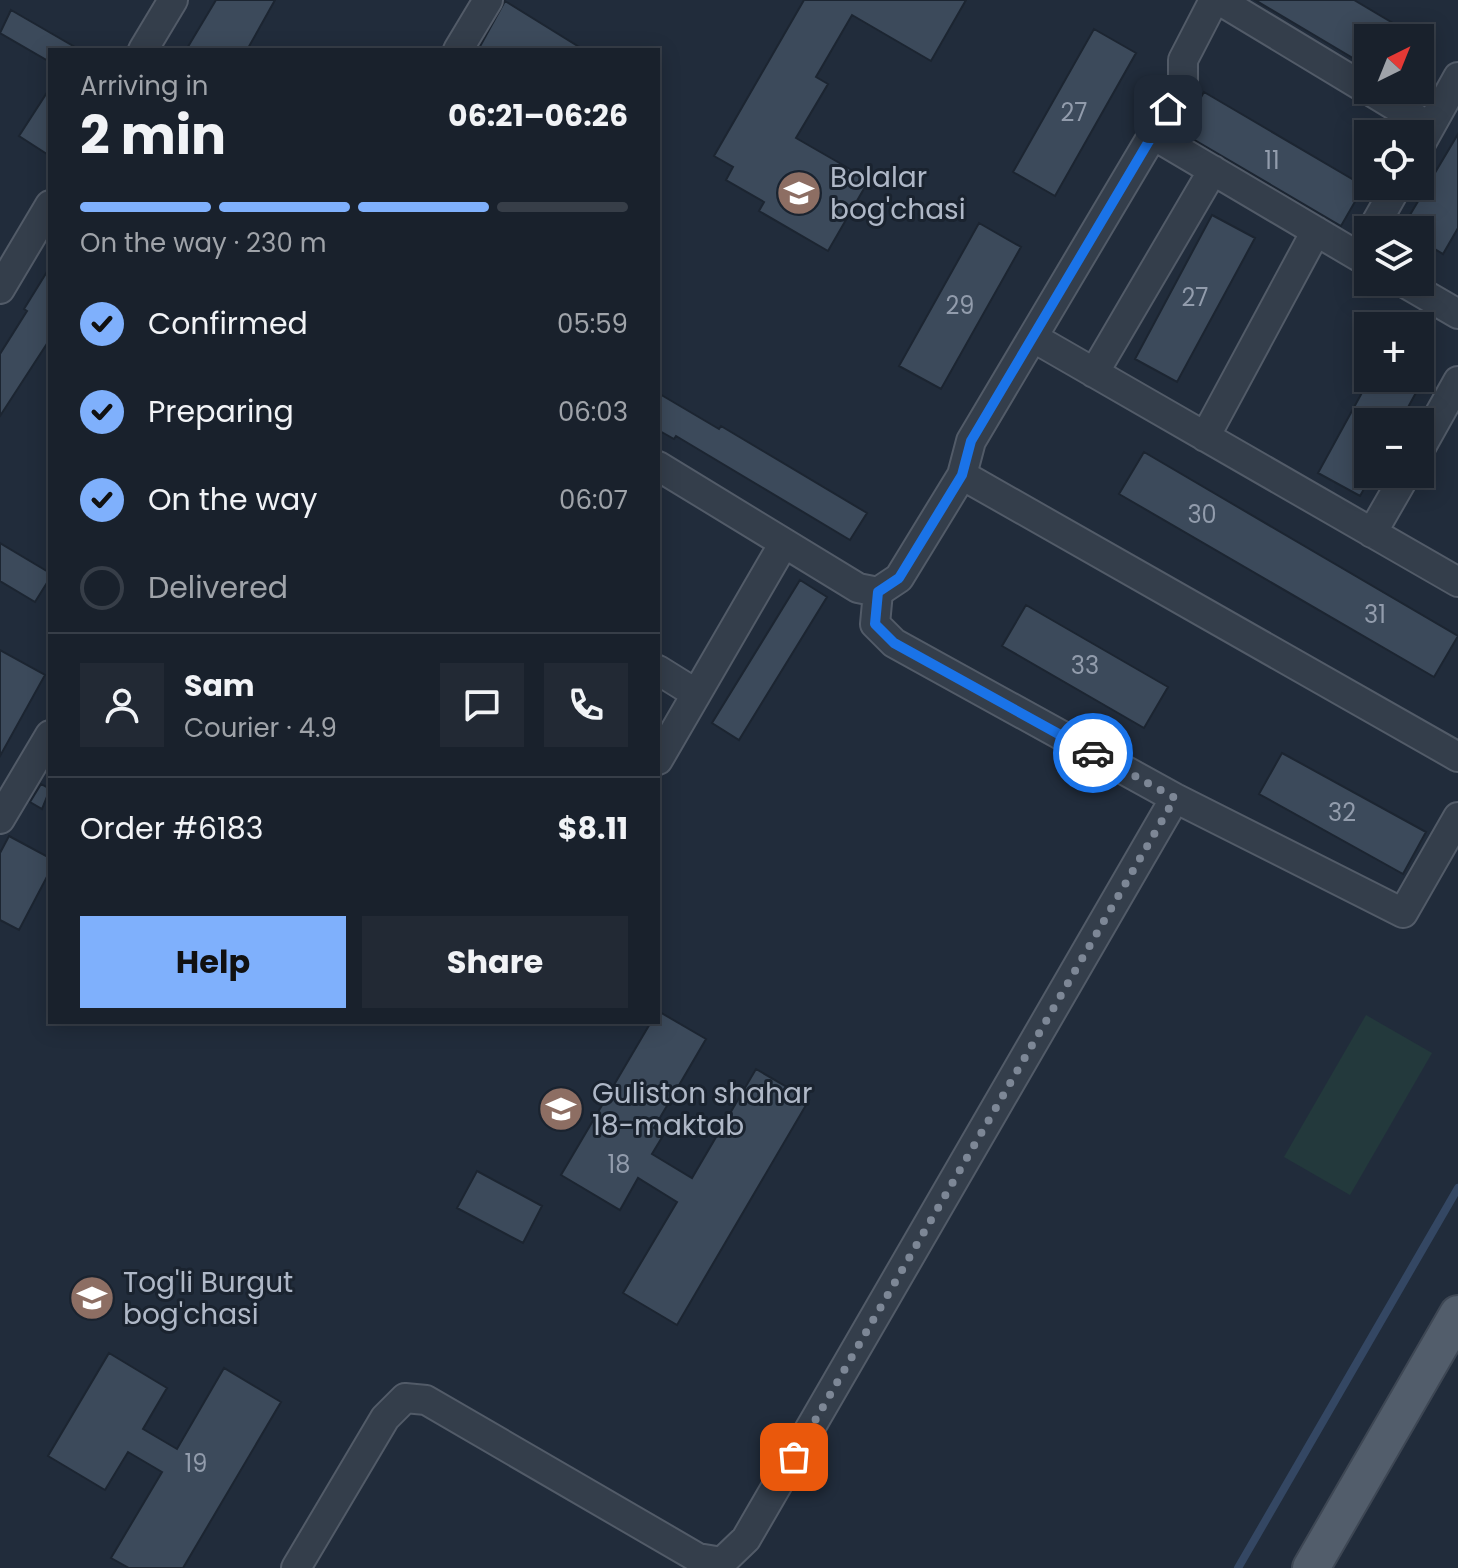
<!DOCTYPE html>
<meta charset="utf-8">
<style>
:root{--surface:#19212c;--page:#222934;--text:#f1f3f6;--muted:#9fa3a9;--line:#373e48;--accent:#7fb0fc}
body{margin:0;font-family:Poppins,sans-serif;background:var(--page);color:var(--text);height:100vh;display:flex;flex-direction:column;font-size:30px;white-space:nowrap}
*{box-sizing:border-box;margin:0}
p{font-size:26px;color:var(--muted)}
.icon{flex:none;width:44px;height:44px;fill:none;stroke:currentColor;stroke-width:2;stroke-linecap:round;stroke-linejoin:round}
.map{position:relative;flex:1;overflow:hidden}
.panel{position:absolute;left:48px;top:48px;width:612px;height:976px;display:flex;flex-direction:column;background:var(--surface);border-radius:0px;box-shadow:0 4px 20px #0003,0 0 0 2px var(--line)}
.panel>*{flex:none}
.needle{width:52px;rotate:43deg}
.buttons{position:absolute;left:1354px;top:24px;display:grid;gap:16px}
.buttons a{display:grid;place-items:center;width:80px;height:80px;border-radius:0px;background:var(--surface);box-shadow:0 4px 20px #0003,0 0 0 2px var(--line);font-size:40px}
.pin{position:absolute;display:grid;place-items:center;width:68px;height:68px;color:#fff;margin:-34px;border-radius:16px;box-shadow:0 4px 12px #0006}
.courier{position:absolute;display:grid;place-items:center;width:80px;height:80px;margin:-40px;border:6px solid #1a73e8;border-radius:50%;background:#fff;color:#222;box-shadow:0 2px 10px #0007}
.summary em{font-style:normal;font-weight:700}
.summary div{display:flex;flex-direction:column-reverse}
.summary{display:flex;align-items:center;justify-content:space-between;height:136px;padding:0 32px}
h1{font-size:52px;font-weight:700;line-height:60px}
.bar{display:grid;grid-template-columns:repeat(4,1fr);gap:12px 8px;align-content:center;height:96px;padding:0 32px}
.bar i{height:10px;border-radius:6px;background:var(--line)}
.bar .on{background:var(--accent)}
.bar p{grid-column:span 4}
.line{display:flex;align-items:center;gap:20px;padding:0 32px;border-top:2px solid var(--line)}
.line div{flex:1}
.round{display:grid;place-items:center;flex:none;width:84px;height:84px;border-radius:0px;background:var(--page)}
ol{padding:0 32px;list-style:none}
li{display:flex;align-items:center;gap:24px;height:88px}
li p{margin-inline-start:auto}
li .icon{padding:8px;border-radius:50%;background:var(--accent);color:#111;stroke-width:4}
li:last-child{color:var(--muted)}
li i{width:44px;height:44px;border:4px solid var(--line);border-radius:50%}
.button{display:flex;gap:16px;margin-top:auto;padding:16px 32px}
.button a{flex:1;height:92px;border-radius:0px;background:var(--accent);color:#111;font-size:32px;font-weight:700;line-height:92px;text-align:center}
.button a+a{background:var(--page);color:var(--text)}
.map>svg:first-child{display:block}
.green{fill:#23393c}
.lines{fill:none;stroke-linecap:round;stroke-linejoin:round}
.stream{stroke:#344763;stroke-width:8}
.building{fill:#3c4a5b;stroke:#1c2531;stroke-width:2}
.minor-casing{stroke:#525b68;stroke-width:32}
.major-casing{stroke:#3e4754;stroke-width:40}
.minor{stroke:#343e4b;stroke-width:28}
.major{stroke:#525d6b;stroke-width:36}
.done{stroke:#7d8796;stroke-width:8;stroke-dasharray:0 14.4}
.route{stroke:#1a73e8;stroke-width:10}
.labels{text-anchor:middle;stroke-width:6;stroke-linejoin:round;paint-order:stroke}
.number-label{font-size:24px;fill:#929cac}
.poi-label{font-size:28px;fill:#afb8c7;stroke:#1a232f;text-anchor:start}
</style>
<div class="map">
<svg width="1458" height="1568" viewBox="0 0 1458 1568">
<rect width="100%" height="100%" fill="#212c3b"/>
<!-- green -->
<path class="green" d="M 1366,1015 L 1432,1053 L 1350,1195 L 1284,1157 Z"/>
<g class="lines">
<!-- stream -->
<path class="stream" d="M 1238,1568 L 1458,1188"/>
</g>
<!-- building -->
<path class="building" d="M 216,0 L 275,0 L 247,50 L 186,50 Z
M 804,0 L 966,0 L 931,61 L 852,15 L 816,77 L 828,84 L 796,138 L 869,180 L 828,251 L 759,211 L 764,202 L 726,180 L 733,167 L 714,156 Z
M 1255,0 L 1354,0 L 1418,38 L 1368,38 L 1368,67 Z
M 505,1 L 584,50 L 478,50 Z
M 11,10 L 80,50 L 50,50 L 50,62 L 0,33 Z
M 1094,29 L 1136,53 L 1055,196 L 1013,172 Z
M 50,88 L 50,156 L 19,136 Z
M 1204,92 L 1364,186 L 1341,226 L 1181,132 Z
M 1458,134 L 1458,228 L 1443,254 L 1420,240 L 1420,230 L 1401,230 Z
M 1212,215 L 1255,238 L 1177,382 L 1135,359 Z
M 979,223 L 1021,247 L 941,389 L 899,366 Z
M 50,267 L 50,339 L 0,416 L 0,354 L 27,311 L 24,309 Z
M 1370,378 L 1424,378 L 1400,422 L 1368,422 L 1368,482 L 1360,496 L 1318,473 Z
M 658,393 L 719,429 L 721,426 L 867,513 L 850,540 L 676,436 L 674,439 L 658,430 Z
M 1144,452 L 1458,636 L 1434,677 L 1119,494 Z
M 0,543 L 50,573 L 50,578 L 35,602 L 0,581 Z
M 800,580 L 827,597 L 739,740 L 712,723 Z
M 1026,605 L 1168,687 L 1144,728 L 1002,646 Z
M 0,650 L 45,675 L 0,756 Z
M 1282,753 L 1426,832 L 1403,874 L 1259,794 Z
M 41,784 L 50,789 L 42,809 L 30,802 Z
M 9,836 L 50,858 L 50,871 L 19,930 L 0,920 L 0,853 Z
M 658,1011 L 706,1039 L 654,1128 L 664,1134 L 652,1154 L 692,1178 L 756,1069 L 809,1100 L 677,1325 L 623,1293 L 677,1202 L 638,1178 L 620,1210 L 561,1175 L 651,1022 L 658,1022 Z
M 477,1171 L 542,1206 L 523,1243 L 457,1208 Z
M 109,1353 L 167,1388 L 143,1429 L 177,1449 L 224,1368 L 281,1402 L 183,1568 L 129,1568 L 111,1558 L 162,1472 L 128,1452 L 105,1490 L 48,1456 Z"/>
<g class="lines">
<!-- minor casing -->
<g class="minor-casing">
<path id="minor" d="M 1219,0 L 1368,90
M 143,50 L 173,0
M 458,50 L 488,0
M 1369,90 L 1430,127
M 1153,135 L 1368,262
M 1420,145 L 1458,77
M 1372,230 L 1397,186
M 1403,282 L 1458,314
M 0,289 L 50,205
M 1034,338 L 1458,582
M 1094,373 L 1213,170
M 1205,437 L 1316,231
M 1420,449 L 1458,381
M 658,466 L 858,588 L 878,592 L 899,578 L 962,475 L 971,441 L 1183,84 L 1183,60 L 1214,0
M 962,475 L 1458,757
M 1372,533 L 1406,474
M 878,592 L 875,624 L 894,643 L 1175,798 L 1403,913 L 1458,817
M 658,670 L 695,693
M 658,760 L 784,543
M 0,819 L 50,735
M 296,1568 L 385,1418 L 405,1398 L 426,1400 L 698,1558 L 722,1562 L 746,1539 L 1175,798"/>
</g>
<!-- major casing -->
<g class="major-casing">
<path id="major" d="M 1311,1568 L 1458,1314"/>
</g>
<!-- minor -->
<use href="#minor" class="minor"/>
<!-- major -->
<use href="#major" class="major"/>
</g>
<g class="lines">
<!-- done -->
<path class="done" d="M 794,1457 L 1175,798 L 1093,753"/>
<!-- route -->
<path class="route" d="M 1093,753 L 894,643 L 875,624 L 878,592 L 899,578 L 962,475 L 971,441 L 1168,109"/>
</g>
<!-- icons -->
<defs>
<g id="school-disc" transform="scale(2.3)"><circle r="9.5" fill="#8d6e63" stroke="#1a232f"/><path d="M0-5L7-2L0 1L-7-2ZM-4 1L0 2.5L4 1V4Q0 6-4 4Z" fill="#fff"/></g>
</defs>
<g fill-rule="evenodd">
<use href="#school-disc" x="799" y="193"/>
<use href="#school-disc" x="561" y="1109"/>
<use href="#school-disc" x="92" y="1298"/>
</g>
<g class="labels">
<!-- number labels -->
<g class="number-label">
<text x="1074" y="121">27</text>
<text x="1272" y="169">11</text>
<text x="1195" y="306">27</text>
<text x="960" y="314">29</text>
<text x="1202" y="523">30</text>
<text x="1375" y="623">31</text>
<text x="1085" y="674">33</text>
<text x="1342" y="821">32</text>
<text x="619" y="1173">18</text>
<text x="196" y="1472">19</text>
</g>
<!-- poi labels -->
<g class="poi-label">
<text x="830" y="187">Bolalar<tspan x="830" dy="32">bog'chasi</tspan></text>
<text x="592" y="1103">Guliston shahar<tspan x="592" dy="32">18-maktab</tspan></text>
<text x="123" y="1292">Tog'li Burgut<tspan x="123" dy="32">bog'chasi</tspan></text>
</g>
</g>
</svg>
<div class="buttons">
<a><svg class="needle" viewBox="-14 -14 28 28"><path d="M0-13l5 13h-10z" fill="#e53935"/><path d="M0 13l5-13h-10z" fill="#9fa3a9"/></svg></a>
<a><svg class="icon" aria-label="locate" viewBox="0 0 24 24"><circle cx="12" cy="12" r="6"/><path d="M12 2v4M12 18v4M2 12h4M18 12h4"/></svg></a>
<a><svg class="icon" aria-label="layers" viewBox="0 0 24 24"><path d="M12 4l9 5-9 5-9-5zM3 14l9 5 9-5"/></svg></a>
<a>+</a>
<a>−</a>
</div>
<div class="pin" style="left:794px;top:1457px;background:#ea580c"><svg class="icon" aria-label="bag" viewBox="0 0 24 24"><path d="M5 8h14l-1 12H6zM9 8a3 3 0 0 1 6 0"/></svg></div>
<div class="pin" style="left:1168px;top:109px;background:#1f2937"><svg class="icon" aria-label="home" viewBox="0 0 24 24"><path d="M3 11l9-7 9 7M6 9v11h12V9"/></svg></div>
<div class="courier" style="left:1093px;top:753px"><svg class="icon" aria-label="car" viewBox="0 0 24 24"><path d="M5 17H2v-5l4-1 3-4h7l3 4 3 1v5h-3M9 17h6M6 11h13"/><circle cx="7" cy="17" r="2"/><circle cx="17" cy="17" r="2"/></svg></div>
<section class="panel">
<div class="summary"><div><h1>2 min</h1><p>Arriving in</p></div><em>06:21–06:26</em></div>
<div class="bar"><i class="on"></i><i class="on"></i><i class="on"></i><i></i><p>On the way · 230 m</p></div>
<ol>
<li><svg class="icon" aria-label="check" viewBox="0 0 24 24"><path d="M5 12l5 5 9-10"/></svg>Confirmed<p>05:59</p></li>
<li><svg class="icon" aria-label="check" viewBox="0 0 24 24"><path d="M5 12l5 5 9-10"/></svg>Preparing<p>06:03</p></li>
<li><svg class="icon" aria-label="check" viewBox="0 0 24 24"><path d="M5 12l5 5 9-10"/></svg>On the way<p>06:07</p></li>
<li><i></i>Delivered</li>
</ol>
<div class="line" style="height:144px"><a class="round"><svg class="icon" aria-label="person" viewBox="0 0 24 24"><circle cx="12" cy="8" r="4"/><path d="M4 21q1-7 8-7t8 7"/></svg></a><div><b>Sam</b><p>Courier · 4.9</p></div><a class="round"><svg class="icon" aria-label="chat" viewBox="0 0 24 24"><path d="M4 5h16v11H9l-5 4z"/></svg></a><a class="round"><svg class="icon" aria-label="phone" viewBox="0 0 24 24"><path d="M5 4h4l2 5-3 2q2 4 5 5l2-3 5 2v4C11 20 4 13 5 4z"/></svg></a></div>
<div class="line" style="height:104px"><div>Order #6183</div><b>$8.11</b></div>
<div class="button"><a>Help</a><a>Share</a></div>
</section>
</div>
